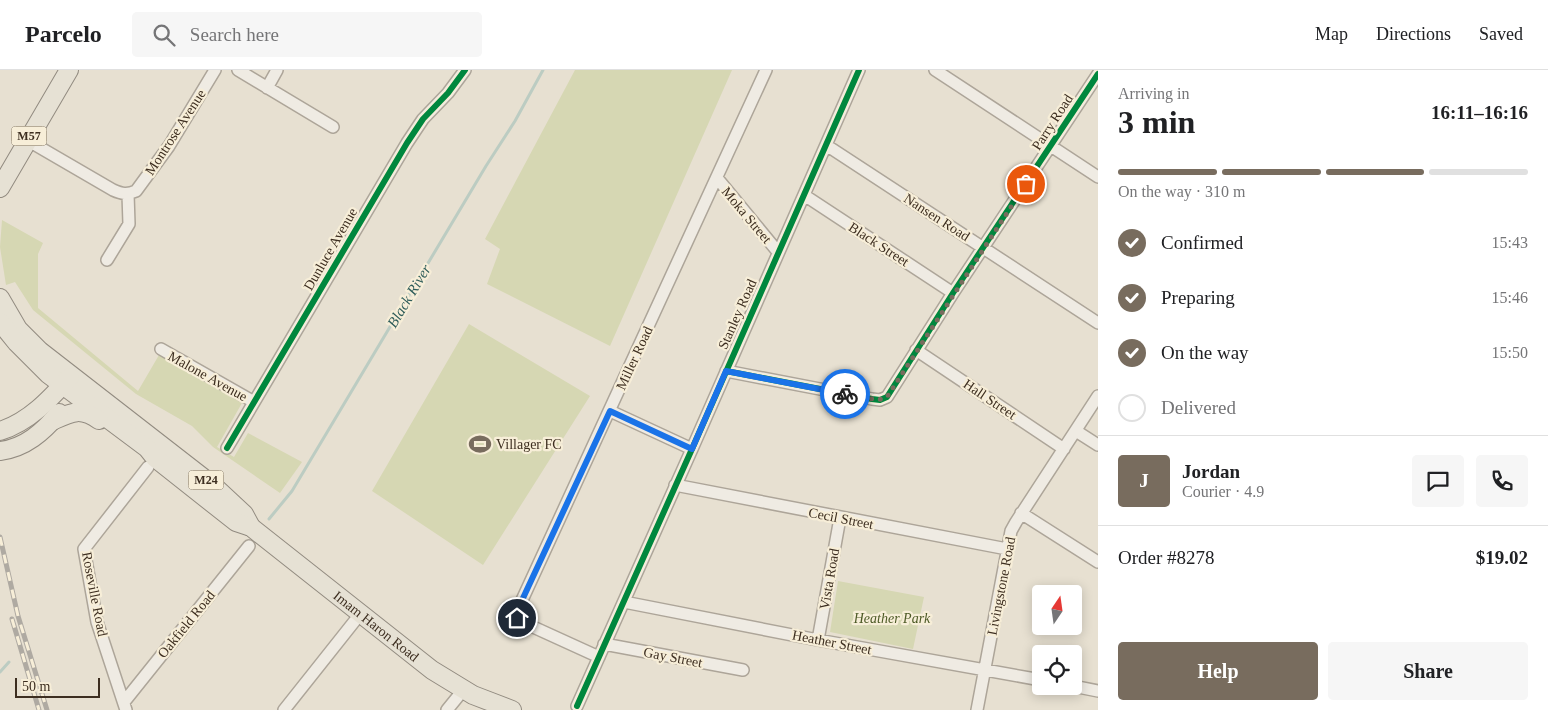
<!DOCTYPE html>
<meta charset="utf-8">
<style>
:root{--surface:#fff;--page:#f6f6f6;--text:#202124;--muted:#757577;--line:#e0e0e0;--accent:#786c5e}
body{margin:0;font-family:"Times New Roman",serif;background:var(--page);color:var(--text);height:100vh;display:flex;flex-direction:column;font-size:19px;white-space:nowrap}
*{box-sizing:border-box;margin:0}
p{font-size:16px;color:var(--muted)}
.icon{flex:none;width:28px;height:28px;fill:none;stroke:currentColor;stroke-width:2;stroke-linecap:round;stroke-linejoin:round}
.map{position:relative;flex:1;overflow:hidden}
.side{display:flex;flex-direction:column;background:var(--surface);width:450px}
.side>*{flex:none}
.needle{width:32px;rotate:13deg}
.tools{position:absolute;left:1032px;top:515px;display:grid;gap:10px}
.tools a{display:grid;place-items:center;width:50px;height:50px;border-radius:5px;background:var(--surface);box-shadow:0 2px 12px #0003;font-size:25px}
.scale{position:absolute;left:15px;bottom:12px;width:85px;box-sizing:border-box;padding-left:5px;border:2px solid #3d2e20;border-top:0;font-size:14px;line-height:18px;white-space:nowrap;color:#3d2e20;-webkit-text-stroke:4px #f7eed8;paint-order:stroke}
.pin{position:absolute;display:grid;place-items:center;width:42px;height:42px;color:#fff;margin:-21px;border:2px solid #fff;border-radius:50%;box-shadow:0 1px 5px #0007}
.courier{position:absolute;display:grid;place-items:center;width:50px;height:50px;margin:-25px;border:4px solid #1a73e8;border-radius:50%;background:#fff;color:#222;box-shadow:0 1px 6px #0007}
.summary em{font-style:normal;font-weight:600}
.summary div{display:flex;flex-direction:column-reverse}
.summary{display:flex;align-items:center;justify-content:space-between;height:85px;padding:0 20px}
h1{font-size:32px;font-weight:600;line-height:38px}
.bar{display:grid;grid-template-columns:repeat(4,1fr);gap:8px 5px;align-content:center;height:60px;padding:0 20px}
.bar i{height:6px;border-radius:4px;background:var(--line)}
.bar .active{background:var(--accent)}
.bar p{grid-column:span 4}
.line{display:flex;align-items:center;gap:12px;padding:0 20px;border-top:1px solid var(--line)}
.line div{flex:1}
.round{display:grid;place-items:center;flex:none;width:52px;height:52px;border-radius:5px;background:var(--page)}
ol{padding:0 20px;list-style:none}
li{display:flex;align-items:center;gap:15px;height:55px}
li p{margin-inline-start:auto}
li .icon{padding:5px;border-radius:50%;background:var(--accent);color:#fff;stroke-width:4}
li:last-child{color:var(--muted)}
li i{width:28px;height:28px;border:2px solid var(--line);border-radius:50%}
.primary-button{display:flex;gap:10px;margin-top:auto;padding:10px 20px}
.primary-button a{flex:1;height:58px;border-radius:5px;background:var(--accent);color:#fff;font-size:20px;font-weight:600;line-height:58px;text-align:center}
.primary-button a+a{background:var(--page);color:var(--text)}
header{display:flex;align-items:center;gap:30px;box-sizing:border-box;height:70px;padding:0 25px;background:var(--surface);border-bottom:1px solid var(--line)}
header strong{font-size:24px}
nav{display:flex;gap:28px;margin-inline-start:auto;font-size:18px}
.search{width:350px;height:45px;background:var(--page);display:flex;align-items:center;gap:12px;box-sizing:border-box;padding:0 18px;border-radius:5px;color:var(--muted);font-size:19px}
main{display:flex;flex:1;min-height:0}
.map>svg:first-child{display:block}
.green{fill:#d6d7b3}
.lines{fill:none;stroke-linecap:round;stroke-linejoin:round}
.stream{stroke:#bcccc2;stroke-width:3}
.street-casing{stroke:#ada599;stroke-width:14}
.primary-casing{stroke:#928b80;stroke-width:20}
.street{stroke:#efebe3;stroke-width:11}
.primary{stroke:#e6e1d4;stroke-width:18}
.rail-casing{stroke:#afaaa2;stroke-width:5}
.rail{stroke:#f7eed8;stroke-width:3;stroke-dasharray:9;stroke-linecap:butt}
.cycleway-casing{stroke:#f7eed8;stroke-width:9}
.cycleway{stroke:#00873e;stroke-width:6}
.done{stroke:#786c5e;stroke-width:5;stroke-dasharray:0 9}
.route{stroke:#1a73e8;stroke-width:6}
.labels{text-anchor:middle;stroke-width:4.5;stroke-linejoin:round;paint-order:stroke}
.shield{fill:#f7eed8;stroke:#756857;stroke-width:1}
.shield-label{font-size:12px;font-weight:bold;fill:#3d2e20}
.street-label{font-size:14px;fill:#3d2e20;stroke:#f7eed8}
.poi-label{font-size:14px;fill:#3d2e20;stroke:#f7eed8;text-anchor:start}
.park-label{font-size:14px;font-style:italic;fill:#4d5a26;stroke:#f7eed8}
.water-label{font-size:15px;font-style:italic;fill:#2f5d5a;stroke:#f7eed8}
</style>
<header>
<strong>Parcelo</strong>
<div class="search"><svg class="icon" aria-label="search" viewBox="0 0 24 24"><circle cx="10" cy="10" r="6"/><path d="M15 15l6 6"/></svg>Search here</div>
<nav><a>Map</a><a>Directions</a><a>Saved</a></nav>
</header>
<main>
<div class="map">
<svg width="1098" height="640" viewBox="0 0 1098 640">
<rect width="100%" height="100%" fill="#e7e0d1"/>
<!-- green -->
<path class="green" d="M 575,0 L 732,0 L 610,276 L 487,214 L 500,179 L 485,169 Z
M 2,150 L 43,173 L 38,184 L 38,238 L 138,321 L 159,285 L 242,333 L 217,377 L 234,387 L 248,363 L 302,392 L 280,423 L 213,377 L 192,356 L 136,324 L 33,240 L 15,212 L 6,215 L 0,177 Z
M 469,254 L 590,326 L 483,495 L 372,421 Z
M 838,511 L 924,527 L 913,579 L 830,562 Z"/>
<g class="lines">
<!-- stream -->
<path class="stream" d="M 269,449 L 292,421 L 486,96 L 515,51 L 543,0
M 0,602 L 9,592"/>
<!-- street casing -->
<g class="street-casing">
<path id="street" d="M 238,0 L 333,57
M 935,0 L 1098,107
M 267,18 L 277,0
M 27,70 L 113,120 C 122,124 127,125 136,121 L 169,76 L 215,0
M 826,75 L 1098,253
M 717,108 L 778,182
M 804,125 L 953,223
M 107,190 L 129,154 L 128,124
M 161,279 L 254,332
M 916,280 L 1064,379
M 726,301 L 872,329 L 880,330 L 887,327 L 953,223 L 1098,4
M 610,341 L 692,379
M 1076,361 L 1098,375
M 227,378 L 407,73 L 423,49 L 448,23 L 465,0
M 675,415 L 1007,479
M 1021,443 L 1098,492
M 624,532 L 818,570 L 1041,610
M 818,570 L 840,448
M 604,574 L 743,600
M 599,587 L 520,551 L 517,549 L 517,541 L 766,0
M 1073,616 L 1098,621
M 124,632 L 249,476
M 577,636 L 692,379 L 859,0
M 126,640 L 97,552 L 84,479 L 148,397
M 284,640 L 361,543
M 447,640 L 464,619
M 977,640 L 1011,461 L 1016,452 L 1098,326"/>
</g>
<!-- primary casing -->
<g class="primary-casing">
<g id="primary">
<path d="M 0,118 L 69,0"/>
<path d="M 0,228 L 18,259 L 40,281 L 215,417 L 244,444 L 251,457"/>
<path id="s1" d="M 0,252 L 17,273 L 48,304 L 147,378 L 155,388 L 236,452 L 251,457 L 432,600 L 473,625 L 512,640"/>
<path d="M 52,351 C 72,342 80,337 99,350"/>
<path d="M 0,361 C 29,352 50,329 70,307"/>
<path d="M 0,381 C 25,378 43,362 59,343"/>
</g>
</g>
<!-- street -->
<use href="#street" class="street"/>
<!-- primary -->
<use href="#primary" class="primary"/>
<!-- rail casing -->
<g class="rail-casing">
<path id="rail" d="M 0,467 L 18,546 L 47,640
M 12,549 L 39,640"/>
</g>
<!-- rail -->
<use href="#rail" class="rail"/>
<!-- cycleway casing -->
<g class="cycleway-casing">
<path id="cycleway" d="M 726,301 L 872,329 L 880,330 L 887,327 L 953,223 L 1098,4
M 227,378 L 407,73 L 423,49 L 448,23 L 465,0
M 577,636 L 692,379 L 859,0"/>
</g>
<!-- cycleway -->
<use href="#cycleway" class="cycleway"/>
</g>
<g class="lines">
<!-- done -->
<path class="done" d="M 845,324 L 878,330 L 887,327 L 1026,114"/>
<!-- route -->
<path class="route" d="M 517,548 L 517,541 L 610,341 L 692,379 L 726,301 L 845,324"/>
</g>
<!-- icons -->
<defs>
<g id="stadium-bare" transform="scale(1.725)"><path d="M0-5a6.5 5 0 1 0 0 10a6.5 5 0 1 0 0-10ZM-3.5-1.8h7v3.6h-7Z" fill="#786c5e" stroke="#f7eed8" stroke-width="2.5" paint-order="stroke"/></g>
</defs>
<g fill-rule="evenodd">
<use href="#stadium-bare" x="480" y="374"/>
</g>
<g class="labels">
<!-- shield labels -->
<g class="shield">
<rect x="11.5" y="56.5" width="35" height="19" rx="4"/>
<rect x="188.5" y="400.5" width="35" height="19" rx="4"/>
</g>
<g class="shield-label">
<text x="29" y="70">M57</text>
<text x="206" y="414">M24</text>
</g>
<!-- street labels -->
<g class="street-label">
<text transform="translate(1052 52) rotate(-57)" y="5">Parry Road</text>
<text transform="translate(175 62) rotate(-57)" y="5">Montrose Avenue</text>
<text transform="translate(747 145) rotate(50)" y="5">Moka Street</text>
<text transform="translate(937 147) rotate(33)" y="5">Nansen Road</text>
<text transform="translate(879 174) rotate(33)" y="5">Black Street</text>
<text transform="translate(330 179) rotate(-60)" y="5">Dunluce Avenue</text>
<text transform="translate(737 244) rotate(-66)" y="5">Stanley Road</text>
<text transform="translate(634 288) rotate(-65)" y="5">Miller Road</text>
<text transform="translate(208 306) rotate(29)" y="5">Malone Avenue</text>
<text transform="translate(990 329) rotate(34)" y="5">Hall Street</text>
<text transform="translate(841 448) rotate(11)" y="5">Cecil Street</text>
<text transform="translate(829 509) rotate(-80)" y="5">Vista Road</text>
<text transform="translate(1001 516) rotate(-79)" y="5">Livingstone Road</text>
<text transform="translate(95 524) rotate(79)" y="5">Roseville Road</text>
<text transform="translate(186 554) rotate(-51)" y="5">Oakfield Road</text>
<text dy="5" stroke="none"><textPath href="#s1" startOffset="486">Imam Haron Road</textPath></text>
<text transform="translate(832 572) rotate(11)" y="5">Heather Street</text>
<text transform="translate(673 587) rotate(11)" y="5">Gay Street</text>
</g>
<!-- poi labels -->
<g class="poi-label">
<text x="496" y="379">Villager FC</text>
</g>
<!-- park labels -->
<g class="park-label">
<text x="892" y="553">Heather Park</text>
</g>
<!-- water labels -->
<g class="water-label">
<text transform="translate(409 226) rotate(-59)" y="5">Black River</text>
</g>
</g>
</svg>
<div class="tools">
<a><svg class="needle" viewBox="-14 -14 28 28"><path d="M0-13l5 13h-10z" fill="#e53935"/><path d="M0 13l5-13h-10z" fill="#757577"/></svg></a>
<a><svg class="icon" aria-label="locate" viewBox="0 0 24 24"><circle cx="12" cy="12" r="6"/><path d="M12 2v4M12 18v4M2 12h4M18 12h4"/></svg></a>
</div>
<div class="scale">50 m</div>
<div class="pin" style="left:1026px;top:114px;background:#ea580c"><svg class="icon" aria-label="bag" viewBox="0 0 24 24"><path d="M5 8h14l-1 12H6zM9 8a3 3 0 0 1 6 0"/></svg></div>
<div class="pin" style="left:517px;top:548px;background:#1f2937"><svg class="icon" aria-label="home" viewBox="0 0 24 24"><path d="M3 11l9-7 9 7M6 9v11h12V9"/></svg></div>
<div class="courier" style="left:845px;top:324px"><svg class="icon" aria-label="bike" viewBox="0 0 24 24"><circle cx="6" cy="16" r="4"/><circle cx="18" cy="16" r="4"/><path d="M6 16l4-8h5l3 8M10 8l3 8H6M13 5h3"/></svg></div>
</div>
<section class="side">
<div class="summary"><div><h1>3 min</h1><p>Arriving in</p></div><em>16:11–16:16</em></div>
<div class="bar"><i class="active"></i><i class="active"></i><i class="active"></i><i></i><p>On the way · 310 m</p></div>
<ol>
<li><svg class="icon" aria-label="check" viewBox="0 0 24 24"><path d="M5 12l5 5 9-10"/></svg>Confirmed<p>15:43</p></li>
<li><svg class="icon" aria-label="check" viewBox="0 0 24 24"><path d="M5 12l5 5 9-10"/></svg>Preparing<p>15:46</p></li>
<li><svg class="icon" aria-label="check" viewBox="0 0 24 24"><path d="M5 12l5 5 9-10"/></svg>On the way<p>15:50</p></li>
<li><i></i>Delivered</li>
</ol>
<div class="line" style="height:90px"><b class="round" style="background:var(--accent);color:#fff">J</b><div><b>Jordan</b><p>Courier · 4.9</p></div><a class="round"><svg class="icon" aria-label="chat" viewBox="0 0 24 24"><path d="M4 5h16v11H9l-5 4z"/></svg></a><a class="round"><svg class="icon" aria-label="phone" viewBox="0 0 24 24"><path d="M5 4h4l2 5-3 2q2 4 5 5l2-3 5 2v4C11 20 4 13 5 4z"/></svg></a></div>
<div class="line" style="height:65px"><div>Order #8278</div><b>$19.02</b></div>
<div class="primary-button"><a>Help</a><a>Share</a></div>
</section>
</main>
